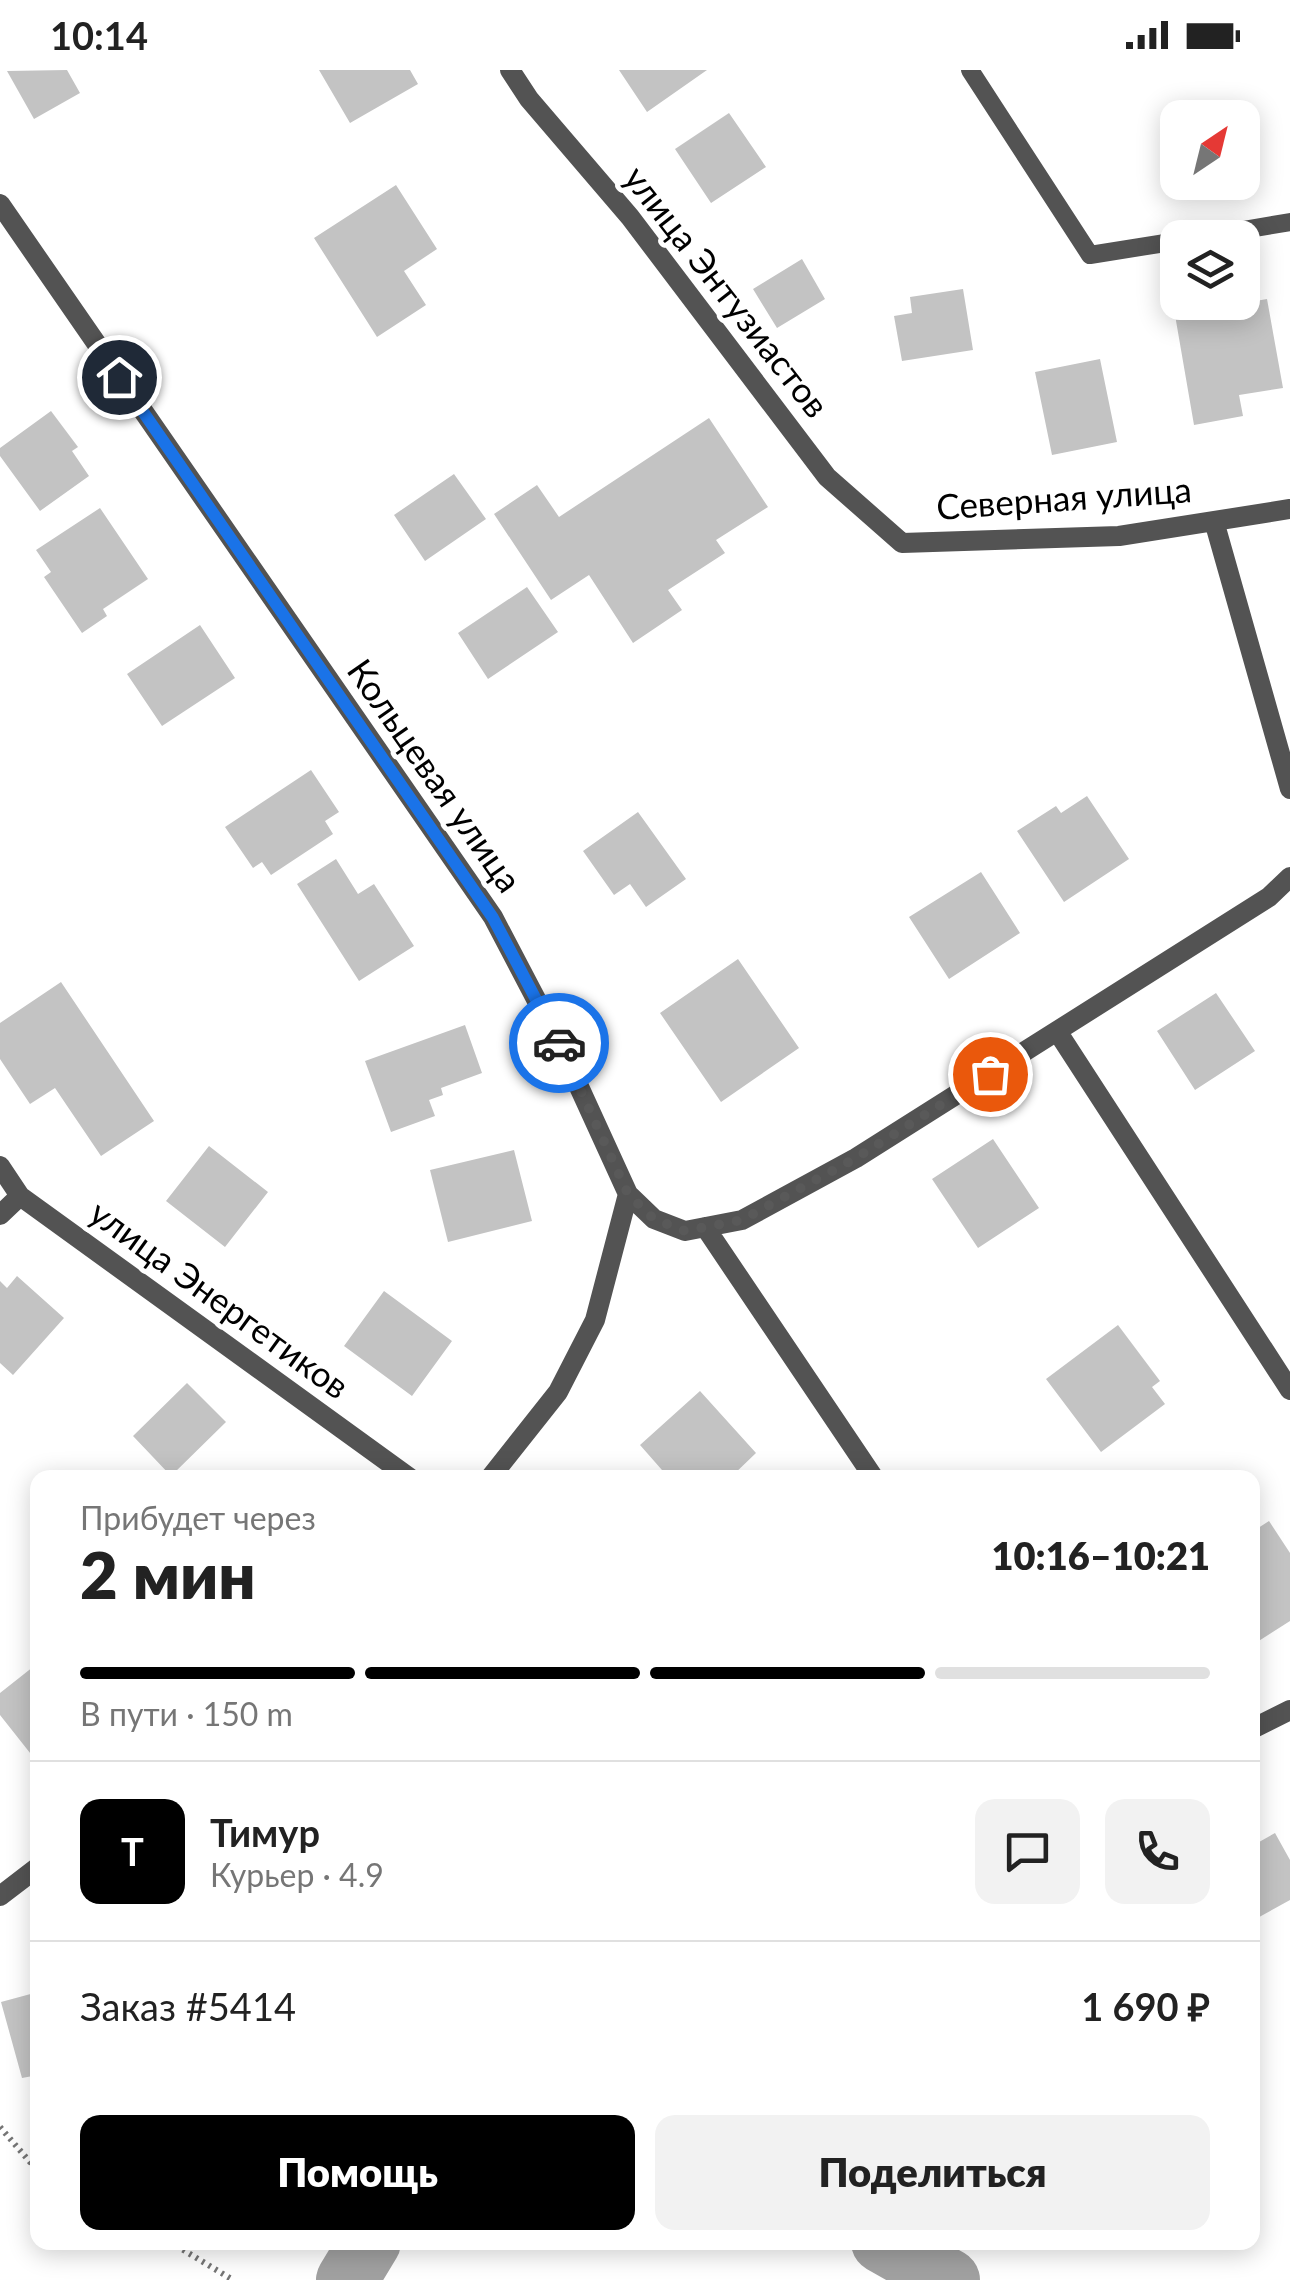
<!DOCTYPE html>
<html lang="ru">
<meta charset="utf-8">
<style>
:root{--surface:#fff;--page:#f2f2f2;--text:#222;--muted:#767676;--line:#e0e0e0;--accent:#000}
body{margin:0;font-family:Lato,sans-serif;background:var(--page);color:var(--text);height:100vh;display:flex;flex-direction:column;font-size:38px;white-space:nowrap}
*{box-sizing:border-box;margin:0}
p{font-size:32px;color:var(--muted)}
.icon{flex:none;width:55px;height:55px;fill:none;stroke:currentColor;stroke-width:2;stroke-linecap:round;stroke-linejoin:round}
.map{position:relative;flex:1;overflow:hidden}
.side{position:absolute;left:30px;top:1400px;width:1230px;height:780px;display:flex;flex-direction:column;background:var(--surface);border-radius:20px;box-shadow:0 5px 25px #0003}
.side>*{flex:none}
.needle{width:65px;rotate:35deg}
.controls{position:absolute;left:1160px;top:30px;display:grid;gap:20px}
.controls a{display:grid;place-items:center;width:100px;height:100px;border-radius:20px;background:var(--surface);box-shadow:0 5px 25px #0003;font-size:50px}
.pin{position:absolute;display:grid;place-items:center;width:85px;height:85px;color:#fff;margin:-42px;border:5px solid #fff;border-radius:50%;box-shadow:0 2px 10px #0007}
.courier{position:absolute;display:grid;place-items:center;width:100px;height:100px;margin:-50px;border:8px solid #1a73e8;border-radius:50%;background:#fff;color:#222;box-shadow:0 2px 12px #0007}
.head em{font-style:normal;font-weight:800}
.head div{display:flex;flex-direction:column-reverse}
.head{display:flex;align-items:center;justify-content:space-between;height:170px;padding:0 50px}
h1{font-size:65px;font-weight:800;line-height:75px}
.bar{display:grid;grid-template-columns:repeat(4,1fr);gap:15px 10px;align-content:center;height:120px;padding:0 50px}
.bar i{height:12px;border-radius:8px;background:var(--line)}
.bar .active{background:var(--accent)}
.bar p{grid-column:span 4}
.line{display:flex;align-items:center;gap:25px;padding:0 50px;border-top:2px solid var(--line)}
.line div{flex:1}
.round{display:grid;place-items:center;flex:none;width:105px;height:105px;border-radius:20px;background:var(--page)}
.primary-button{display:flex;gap:20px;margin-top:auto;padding:20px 50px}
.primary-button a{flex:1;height:115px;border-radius:20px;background:var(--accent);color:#fff;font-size:40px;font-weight:800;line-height:115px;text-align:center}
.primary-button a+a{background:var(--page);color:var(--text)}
.status{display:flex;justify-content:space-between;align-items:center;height:70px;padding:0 50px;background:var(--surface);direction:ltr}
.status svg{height:28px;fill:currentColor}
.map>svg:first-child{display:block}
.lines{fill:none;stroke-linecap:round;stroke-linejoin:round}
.river{stroke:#a1a1a1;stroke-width:62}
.building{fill:#c3c3c3}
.path{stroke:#757575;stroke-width:6;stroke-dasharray:2.5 5;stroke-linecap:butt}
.lane{stroke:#535353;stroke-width:18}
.street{stroke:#535353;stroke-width:20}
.done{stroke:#595959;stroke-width:10;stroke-dasharray:0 18}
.route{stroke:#1a73e8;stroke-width:12}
.labels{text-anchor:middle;stroke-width:10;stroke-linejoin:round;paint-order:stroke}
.street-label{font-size:35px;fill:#000;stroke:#fff}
</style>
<div class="status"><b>10:14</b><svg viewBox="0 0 49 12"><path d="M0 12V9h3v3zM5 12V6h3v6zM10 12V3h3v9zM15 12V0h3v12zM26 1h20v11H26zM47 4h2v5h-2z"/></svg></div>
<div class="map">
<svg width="1290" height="2210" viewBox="0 0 1290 2210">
<rect width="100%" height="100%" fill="#fff"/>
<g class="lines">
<!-- river -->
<path class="river" d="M 882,2172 L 949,2210
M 347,2210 L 370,2172"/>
</g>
<!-- building -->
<path class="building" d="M 67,0 L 80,23 L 34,49 L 7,1 Z
M 319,0 L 410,0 L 418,14 L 350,53 Z
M 619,0 L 707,0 L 647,42 Z
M 729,43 L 766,97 L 711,133 L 675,79 Z
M 396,115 L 437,179 L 404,201 L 426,235 L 377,267 L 314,168 Z
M 802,189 L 825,229 L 777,258 L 753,219 Z
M 963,219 L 973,280 L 902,291 L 894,246 L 912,243 L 910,227 Z
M 1267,229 L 1283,318 L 1239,325 L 1243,346 L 1194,355 L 1175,245 Z
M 1100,289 L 1117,372 L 1052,385 L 1035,302 Z
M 51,341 L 78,377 L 72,381 L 89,406 L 40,441 L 0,386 L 0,378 Z
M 709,348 L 768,437 L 716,470 L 725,483 L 668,520 L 682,540 L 633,573 L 589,505 L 551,530 L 494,444 L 537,415 L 559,447 Z
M 454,404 L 486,449 L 425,491 L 394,445 Z
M 100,438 L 148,509 L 103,539 L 107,546 L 82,563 L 44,507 L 51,502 L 36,480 Z
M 527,517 L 558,562 L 488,609 L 458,563 Z
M 200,555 L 235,608 L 162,656 L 127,604 Z
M 311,700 L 339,742 L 325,751 L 333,764 L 271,805 L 262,792 L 253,798 L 225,757 Z
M 1087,726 L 1129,789 L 1064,832 L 1017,761 L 1056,736 L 1061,743 Z
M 638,742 L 686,809 L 646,837 L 630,814 L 614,825 L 583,781 Z
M 336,789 L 358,824 L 374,814 L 414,876 L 359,911 L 297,814 Z
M 981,802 L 1020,863 L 949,909 L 909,847 Z
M 738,889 L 799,978 L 721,1032 L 660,943 Z
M 61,912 L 154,1051 L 101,1086 L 55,1018 L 30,1034 L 0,989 L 0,953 Z
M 1216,923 L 1255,981 L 1195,1020 L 1157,961 Z
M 465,955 L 482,1003 L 441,1018 L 443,1025 L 429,1030 L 435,1046 L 391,1062 L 365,991 Z
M 993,1069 L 1039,1138 L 978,1178 L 932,1109 Z
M 209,1076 L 268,1122 L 225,1177 L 166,1131 Z
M 514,1080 L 532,1151 L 448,1172 L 430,1100 Z
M 17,1206 L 64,1248 L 13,1305 L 0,1293 L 0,1211 L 7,1218 Z
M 384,1221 L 452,1271 L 412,1326 L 344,1276 Z
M 1118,1255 L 1160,1311 L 1152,1317 L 1165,1334 L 1101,1382 L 1046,1309 Z
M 187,1313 L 226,1352 L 171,1406 L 133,1366 Z
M 700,1321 L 756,1383 L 730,1408 L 669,1408 L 640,1375 Z
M 1269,1451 L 1290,1483 L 1290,1551 L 1254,1574 L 1252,1462 Z
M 38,1593 L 38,1685 L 34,1688 L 0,1645 L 0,1623 Z
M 1275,1763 L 1290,1790 L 1290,1830 L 1252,1851 L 1252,1776 Z
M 38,1922 L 38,2005 L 22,2008 L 1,1932 Z"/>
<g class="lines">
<!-- path -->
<path class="path" d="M 0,2057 L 30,2092 L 38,2096
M 170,2172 L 233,2210"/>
<!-- lane -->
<path class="lane" d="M 970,0 L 1090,185 L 1178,171
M 1196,168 L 1290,152"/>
<!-- street -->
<path class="street" d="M 510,0 L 529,29 L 630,147 L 827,407 L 902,473 L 1119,466 L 1290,439
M 0,134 L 493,847 L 559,973 L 628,1124 L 595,1250 L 558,1322 L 490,1408
M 1214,451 L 1290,719
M 1057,961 L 1290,1320
M 0,1096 L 20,1126 L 410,1408
M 628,1124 L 654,1149 L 685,1161 L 742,1150 L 856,1088 L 1269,827 L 1290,807
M 0,1145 L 20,1126
M 705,1157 L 874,1408
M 1252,1659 L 1290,1640
M 0,1826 L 38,1797"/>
</g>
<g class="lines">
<!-- done -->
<path class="done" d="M 559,973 L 628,1124 L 654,1149 L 685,1161 L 742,1150 L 856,1088 L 990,1004"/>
<!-- route -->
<path class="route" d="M 119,307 L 493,848 L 559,973"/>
</g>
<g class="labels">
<!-- street labels -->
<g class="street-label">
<text transform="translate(726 222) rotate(52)" y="12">улица Энтузиастов</text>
<text transform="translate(1064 429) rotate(-4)" y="12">Северная улица</text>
<text transform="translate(434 706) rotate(55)" y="12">Кольцевая улица</text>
<text transform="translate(219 1230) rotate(36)" y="12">улица Энергетиков</text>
</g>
</g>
</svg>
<div class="controls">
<a><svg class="needle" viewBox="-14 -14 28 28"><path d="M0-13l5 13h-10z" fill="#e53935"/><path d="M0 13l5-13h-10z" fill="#767676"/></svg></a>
<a><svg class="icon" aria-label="layers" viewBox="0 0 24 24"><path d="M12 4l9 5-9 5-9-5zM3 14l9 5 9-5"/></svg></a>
</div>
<div class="pin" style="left:990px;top:1004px;background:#ea580c"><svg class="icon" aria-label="bag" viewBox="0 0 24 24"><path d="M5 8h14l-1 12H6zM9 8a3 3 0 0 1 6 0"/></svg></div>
<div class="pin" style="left:119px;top:307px;background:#1f2937"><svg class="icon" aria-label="home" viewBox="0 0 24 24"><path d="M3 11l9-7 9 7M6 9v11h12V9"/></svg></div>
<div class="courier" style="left:559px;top:973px"><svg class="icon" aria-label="car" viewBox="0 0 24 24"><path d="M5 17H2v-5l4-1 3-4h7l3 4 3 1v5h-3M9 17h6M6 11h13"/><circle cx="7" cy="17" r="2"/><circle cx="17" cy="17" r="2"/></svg></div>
<section class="side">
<div class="head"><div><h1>2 мин</h1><p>Прибудет через</p></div><em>10:16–10:21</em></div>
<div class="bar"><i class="active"></i><i class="active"></i><i class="active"></i><i></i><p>В пути · 150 m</p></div>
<div class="line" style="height:180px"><b class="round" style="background:var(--accent);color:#fff">Т</b><div><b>Тимур</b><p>Курьер · 4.9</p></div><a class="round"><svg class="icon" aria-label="chat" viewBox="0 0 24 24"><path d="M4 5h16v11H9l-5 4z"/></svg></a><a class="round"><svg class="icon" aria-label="phone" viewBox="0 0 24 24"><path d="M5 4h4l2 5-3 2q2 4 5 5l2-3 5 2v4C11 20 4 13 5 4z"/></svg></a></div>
<div class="line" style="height:130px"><div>Заказ #5414</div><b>1 690 ₽</b></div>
<div class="primary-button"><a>Помощь</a><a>Поделиться</a></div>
</section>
</div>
